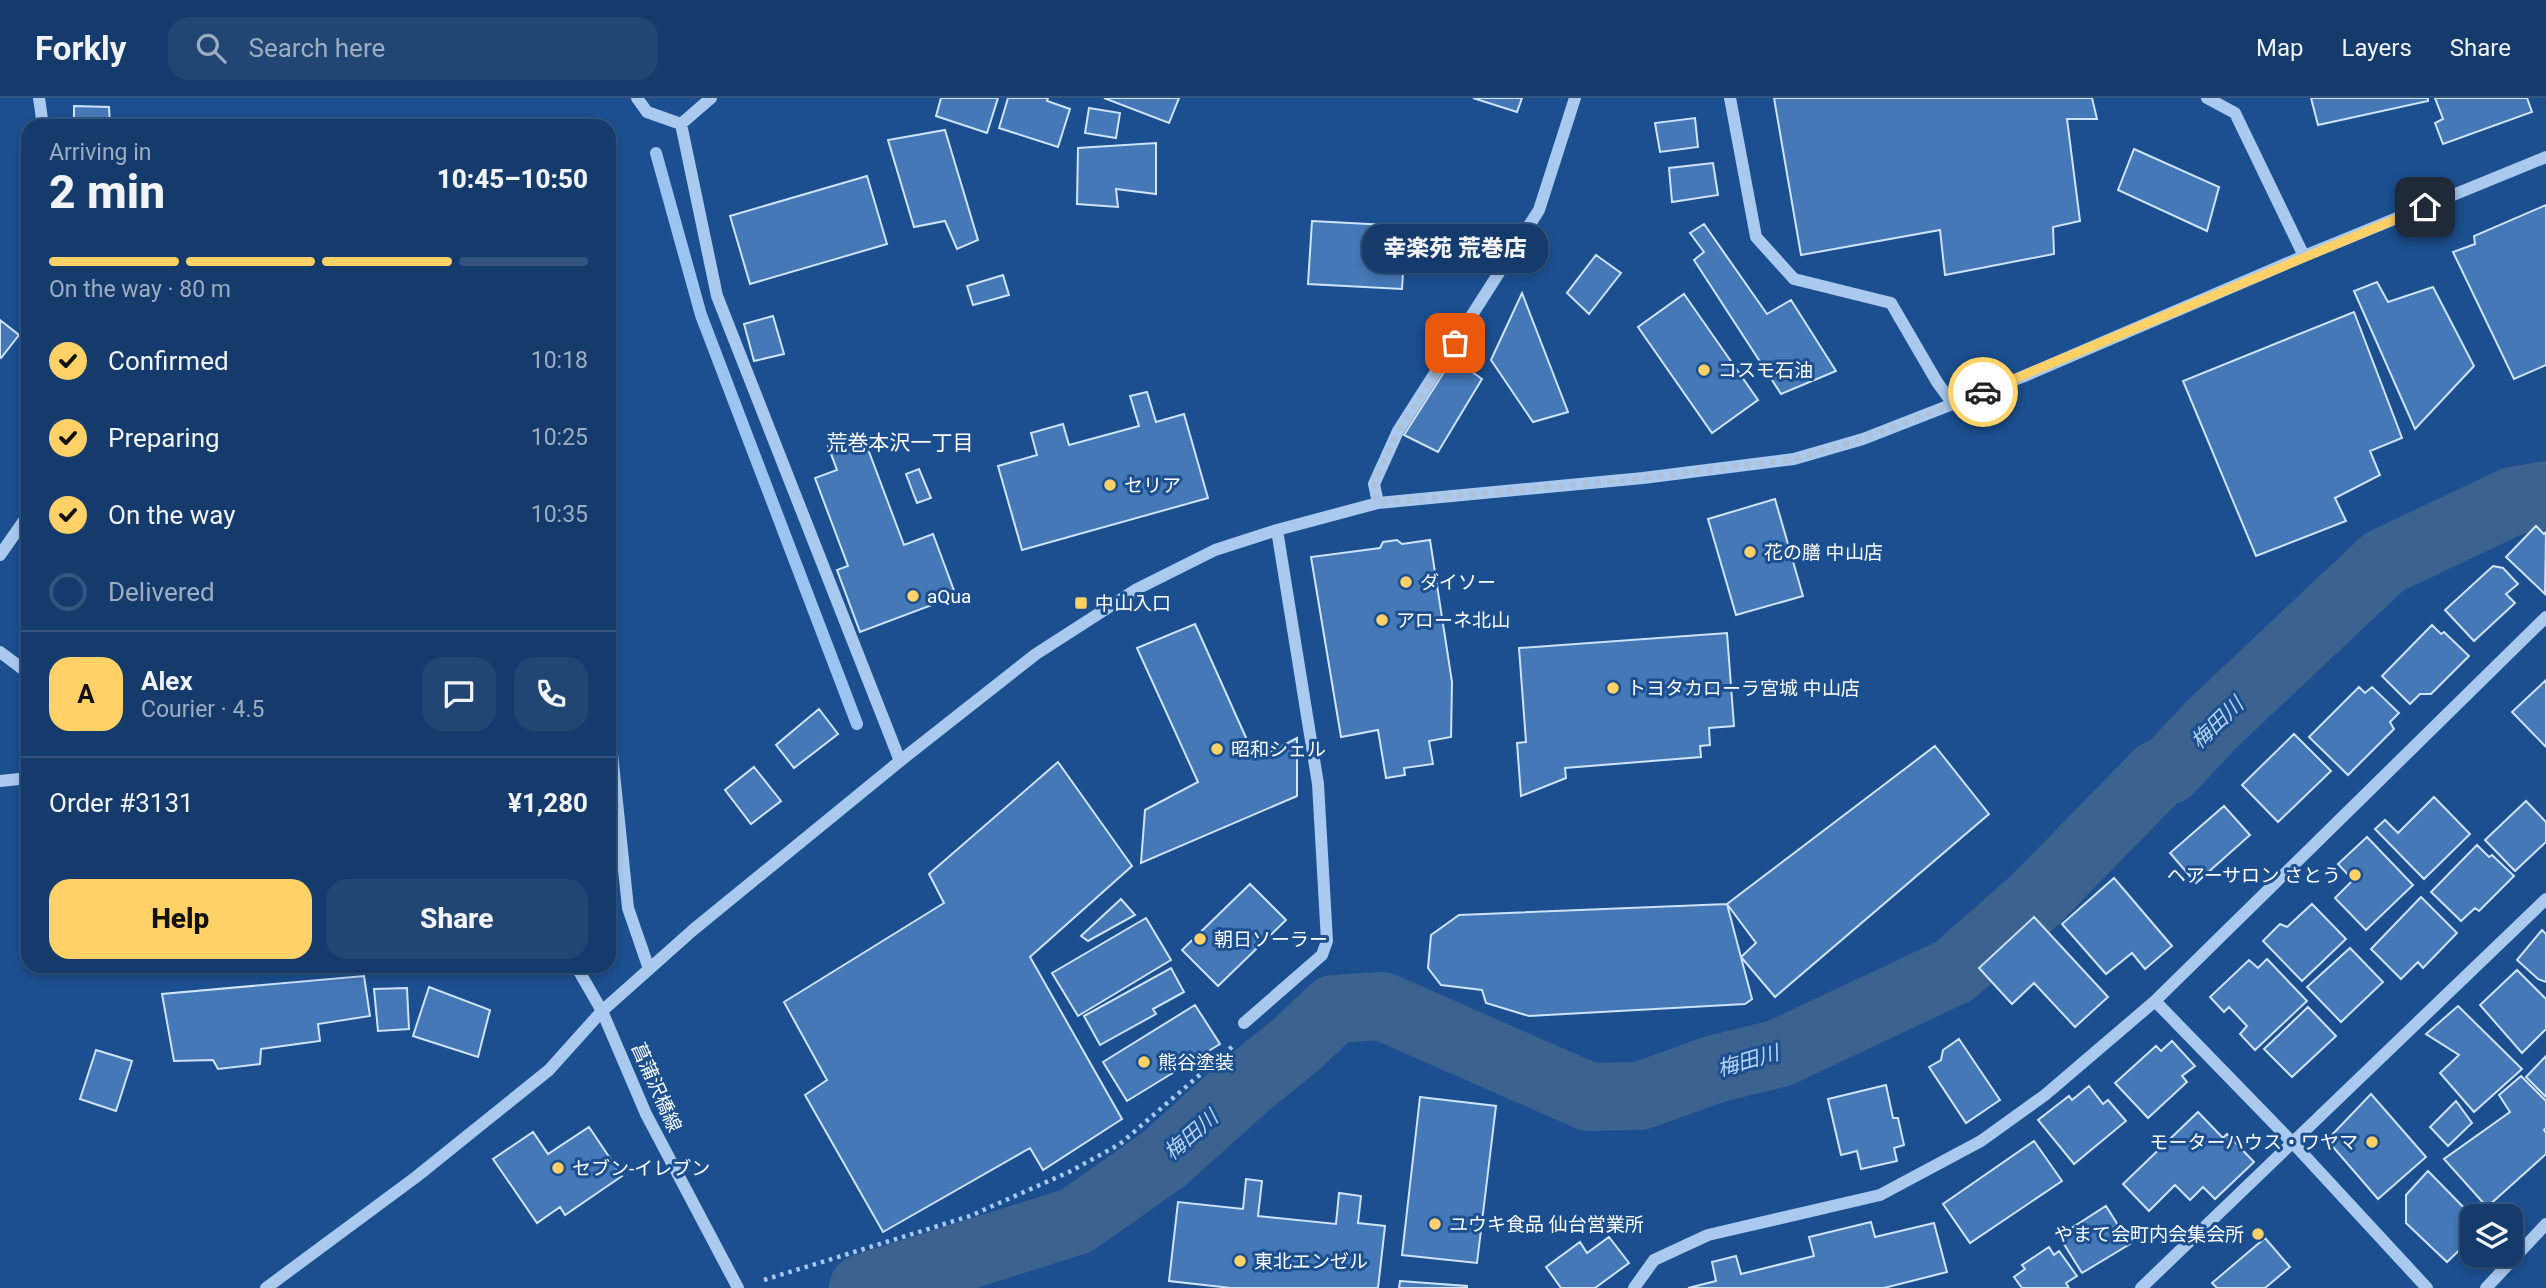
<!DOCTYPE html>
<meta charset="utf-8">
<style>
:root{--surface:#143b6b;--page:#214673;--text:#f1f3f6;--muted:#9dadc1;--line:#33557e;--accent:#ffd166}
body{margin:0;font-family:Roboto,"Noto Sans JP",sans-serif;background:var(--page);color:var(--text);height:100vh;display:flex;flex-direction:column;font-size:26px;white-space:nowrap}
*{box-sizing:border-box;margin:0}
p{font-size:23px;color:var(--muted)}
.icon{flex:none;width:38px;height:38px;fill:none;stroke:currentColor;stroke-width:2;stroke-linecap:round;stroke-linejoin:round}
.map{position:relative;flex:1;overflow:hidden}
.side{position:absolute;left:21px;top:21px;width:595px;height:854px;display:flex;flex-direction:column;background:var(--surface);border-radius:21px;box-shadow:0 4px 10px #0003,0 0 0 2px var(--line)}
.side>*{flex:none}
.tools{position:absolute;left:2460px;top:1106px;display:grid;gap:14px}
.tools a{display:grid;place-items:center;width:63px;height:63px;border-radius:14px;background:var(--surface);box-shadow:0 4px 10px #0003,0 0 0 2px var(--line);font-size:35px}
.pin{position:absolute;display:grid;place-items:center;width:60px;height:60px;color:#fff;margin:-30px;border-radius:14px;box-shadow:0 4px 10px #0006}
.courier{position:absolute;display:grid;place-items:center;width:70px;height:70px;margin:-35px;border:5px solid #ffd166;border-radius:50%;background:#fff;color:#222;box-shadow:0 2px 9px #0007}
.bubble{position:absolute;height:49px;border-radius:21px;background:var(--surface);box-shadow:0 4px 10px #0003,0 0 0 2px var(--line);font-size:23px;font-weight:800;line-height:49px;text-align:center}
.head em{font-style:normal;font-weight:800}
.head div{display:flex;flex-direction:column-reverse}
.head{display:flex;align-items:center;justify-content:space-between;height:119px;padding:0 28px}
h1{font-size:46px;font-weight:800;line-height:52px}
.bar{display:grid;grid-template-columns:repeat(4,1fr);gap:10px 7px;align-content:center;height:84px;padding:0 28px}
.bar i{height:9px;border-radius:5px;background:var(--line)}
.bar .selected{background:var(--accent)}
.bar p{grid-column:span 4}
.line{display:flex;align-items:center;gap:18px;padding:0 28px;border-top:2px solid var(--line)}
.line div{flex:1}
.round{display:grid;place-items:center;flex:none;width:74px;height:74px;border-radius:21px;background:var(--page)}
ol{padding:0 28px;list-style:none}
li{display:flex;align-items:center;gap:21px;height:77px}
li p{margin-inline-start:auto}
li .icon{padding:7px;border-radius:50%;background:var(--accent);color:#111;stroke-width:4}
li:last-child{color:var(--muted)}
li i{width:38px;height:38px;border:4px solid var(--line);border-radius:50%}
.primary-button{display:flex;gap:14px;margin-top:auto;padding:14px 28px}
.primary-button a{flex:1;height:80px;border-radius:21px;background:var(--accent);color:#111;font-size:28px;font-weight:800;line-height:80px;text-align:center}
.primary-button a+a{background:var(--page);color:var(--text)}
header{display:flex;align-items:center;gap:42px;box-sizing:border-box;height:98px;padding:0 35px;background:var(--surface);border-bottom:2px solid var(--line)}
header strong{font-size:33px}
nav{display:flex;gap:38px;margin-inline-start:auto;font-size:24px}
.search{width:490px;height:63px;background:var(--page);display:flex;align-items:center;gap:18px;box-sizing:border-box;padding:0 24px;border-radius:21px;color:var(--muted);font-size:26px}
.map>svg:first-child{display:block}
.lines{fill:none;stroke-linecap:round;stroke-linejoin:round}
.stream{stroke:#9cc4f0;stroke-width:12}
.river{stroke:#3c6290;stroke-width:68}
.building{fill:#4478b7;stroke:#cfe3fa;stroke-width:2}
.path{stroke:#a9c9ee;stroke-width:4.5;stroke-dasharray:3.5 5;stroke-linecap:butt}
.minor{stroke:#a9c9ee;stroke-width:12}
.done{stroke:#afc1d8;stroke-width:7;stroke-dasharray:0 12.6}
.route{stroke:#ffd166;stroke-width:9}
.poi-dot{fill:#ffd166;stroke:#1b4f8f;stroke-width:2.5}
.labels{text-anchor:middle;stroke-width:6;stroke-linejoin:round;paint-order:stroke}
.poi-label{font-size:19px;fill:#fff;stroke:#1b4f8f;text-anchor:start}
.street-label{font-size:19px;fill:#fff;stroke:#1b4f8f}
.neighbourhood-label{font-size:21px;fill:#fff;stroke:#1b4f8f}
.water-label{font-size:21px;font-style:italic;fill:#b5d3f5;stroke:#1b4f8f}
</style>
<header>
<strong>Forkly</strong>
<div class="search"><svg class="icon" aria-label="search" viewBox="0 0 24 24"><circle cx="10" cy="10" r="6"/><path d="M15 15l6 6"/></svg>Search here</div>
<nav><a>Map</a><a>Layers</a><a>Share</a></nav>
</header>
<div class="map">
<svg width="2546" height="1190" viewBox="0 0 2546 1190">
<rect width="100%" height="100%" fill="#1b4f8f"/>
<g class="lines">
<!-- stream -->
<path class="stream" d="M 656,55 L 701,217 L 857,626"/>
<!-- river -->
<path class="river" d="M 863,1190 L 1076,1123 L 1164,1061 L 1245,988 L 1297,946 L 1334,911 L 1382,908 L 1589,999 L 1640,998 L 1715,971 L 1780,955 L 1954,873 L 2036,801 L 2158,676 L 2169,672 L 2212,626 L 2384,464 L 2513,403 L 2546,397"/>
</g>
<!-- building -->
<path class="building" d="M 941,0 L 998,0 L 987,35 L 936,18 Z
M 1008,0 L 1048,0 L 1047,3 L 1070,11 L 1058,49 L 999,30 Z
M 1104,0 L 1179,0 L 1169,25 Z
M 1473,0 L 1522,0 L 1517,14 Z
M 1774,0 L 2092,0 L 2097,21 L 2067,21 L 2080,123 L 2053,129 L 2054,156 L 1945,177 L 1940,132 L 1801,157 Z
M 2311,0 L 2428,0 L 2428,3 L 2318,27 Z
M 2435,0 L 2527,0 L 2532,14 L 2443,46 L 2435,25 L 2443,21 Z
M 74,8 L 109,9 L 110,28 L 74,28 Z
M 1089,10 L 1120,15 L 1116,40 L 1085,35 Z
M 1695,20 L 1698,49 L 1660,54 L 1655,25 Z
M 945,32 L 978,142 L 957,151 L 945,123 L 914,129 L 888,42 Z
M 1156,45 L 1156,96 L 1116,91 L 1118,109 L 1077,106 L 1078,50 Z
M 2134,51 L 2219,89 L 2207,133 L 2118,92 Z
M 1713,65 L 1718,97 L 1672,104 L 1669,70 Z
M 867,78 L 887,146 L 750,186 L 730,118 Z
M 2546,107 L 2546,267 L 2514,281 L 2453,154 L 2475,146 L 2474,138 Z
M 1312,123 L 1406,128 L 1402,191 L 1308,186 Z
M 1704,126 L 1767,216 L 1791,202 L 1836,273 L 1781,296 L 1694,162 L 1704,154 L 1690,135 Z
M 1596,157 L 1621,175 L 1589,216 L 1567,195 Z
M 1003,177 L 1009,197 L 973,207 L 967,188 Z
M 2377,184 L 2388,204 L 2433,189 L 2474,268 L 2415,331 L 2354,193 Z
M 1522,195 L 1568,314 L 1533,324 L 1491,262 Z
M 1684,196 L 1758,302 L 1712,335 L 1638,229 Z
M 2354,214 L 2402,340 L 2370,353 L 2380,377 L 2335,400 L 2346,423 L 2256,458 L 2183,283 Z
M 773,218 L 784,256 L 754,263 L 744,226 Z
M 0,222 L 19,237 L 1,260 L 0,259 Z
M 1453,260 L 1482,281 L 1438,354 L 1404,337 Z
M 1147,294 L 1156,324 L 1184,316 L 1208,400 L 1022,452 L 998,368 L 1037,357 L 1031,335 L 1063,326 L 1069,347 L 1139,328 L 1130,298 Z
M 862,335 L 904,447 L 933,436 L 956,498 L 860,534 L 837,472 L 848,468 L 815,380 L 837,372 L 828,348 Z
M 919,371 L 931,400 L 917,405 L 906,376 Z
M 1775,401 L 1803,498 L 1736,517 L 1708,421 Z
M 2536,428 L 2544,436 L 2546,434 L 2545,496 L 2506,459 Z
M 1397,442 L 1402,446 L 1430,442 L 1452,584 L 1451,639 L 1429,643 L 1433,666 L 1404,670 L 1405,677 L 1386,680 L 1378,632 L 1341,639 L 1311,459 L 1380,450 L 1383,444 Z
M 2493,468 L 2503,470 L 2518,486 L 2506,496 L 2515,505 L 2474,543 L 2445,512 Z
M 1195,526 L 1256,662 L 1297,640 L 1297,698 L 1141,765 L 1145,712 L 1198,684 L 1137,550 Z
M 2432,527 L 2441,536 L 2444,534 L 2469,558 L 2431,596 L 2420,596 L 2410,606 L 2382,578 Z
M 1727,535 L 1734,628 L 1709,630 L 1710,647 L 1700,648 L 1701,659 L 1565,670 L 1566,680 L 1521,698 L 1517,645 L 1526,644 L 1519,550 Z
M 2546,582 L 2546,649 L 2512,614 Z
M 2359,589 L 2365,595 L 2372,589 L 2399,615 L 2390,624 L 2394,631 L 2348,677 L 2309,639 Z
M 819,611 L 838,636 L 794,670 L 776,647 Z
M 2294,636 L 2331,673 L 2278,724 L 2242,687 Z
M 1935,648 L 1989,716 L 1775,899 L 1741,859 L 1756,845 L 1727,806 Z
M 1058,664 L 1132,768 L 1030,859 L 1122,1021 L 1043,1072 L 1030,1050 L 883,1134 L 805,997 L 827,982 L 784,904 L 944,805 L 929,776 Z
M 754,669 L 781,703 L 751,726 L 725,692 Z
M 2434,699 L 2470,736 L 2424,781 L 2375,731 L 2385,722 L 2398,735 Z
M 2526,703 L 2546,724 L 2546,744 L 2515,773 L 2485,742 Z
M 2224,708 L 2250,737 L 2196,785 L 2170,755 Z
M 2367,739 L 2413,787 L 2366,832 L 2335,800 L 2353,782 L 2338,766 Z
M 2477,747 L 2489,759 L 2492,757 L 2514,778 L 2479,813 L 2475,810 L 2461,823 L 2431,794 Z
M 2114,780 L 2172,848 L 2145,871 L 2132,855 L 2106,876 L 2062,826 Z
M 1250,786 L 1286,822 L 1218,888 L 1182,852 Z
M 2421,799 L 2457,835 L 2423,870 L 2418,864 L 2401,881 L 2371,851 Z
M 1121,801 L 1135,817 L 1088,843 L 1081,838 Z
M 1727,806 L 1752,901 L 1745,906 L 1529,918 L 1486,905 L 1482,892 L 1441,887 L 1428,870 L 1431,837 L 1459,817 Z
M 2312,806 L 2346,841 L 2302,883 L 2263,843 L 2280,826 L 2287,829 Z
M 2034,819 L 2108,899 L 2075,929 L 2034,885 L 2012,906 L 1979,870 Z
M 1146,820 L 1171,862 L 1078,918 L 1052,875 Z
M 2542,832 L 2546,836 L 2546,884 L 2538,881 L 2517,862 Z
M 2350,850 L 2383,884 L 2341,924 L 2307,889 Z
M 2267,861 L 2307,903 L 2255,952 L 2240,936 L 2247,928 L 2229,909 L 2224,914 L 2210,899 L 2249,862 L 2258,870 Z
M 1171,870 L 1184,894 L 1153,911 L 1156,916 L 1100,947 L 1084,918 Z
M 2517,872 L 2546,901 L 2546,931 L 2522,955 L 2480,907 Z
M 364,878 L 370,918 L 318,926 L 320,943 L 261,951 L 260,966 L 218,971 L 213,962 L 174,963 L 162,896 Z
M 429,889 L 490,912 L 478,959 L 413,938 Z
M 407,890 L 409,931 L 378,933 L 374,891 Z
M 1195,907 L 1220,946 L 1127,1003 L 1103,964 Z
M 2458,908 L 2522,971 L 2474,1014 L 2440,975 L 2459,957 L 2426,936 Z
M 2308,909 L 2336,938 L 2292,979 L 2264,951 Z
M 1959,941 L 2000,1002 L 1966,1025 L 1929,969 L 1941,962 L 1943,952 Z
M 2172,943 L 2195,968 L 2182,978 L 2187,984 L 2148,1020 L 2115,985 L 2156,948 L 2161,953 Z
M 96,952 L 132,963 L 116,1013 L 80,1001 Z
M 2546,958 L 2546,999 L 2526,979 Z
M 2521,978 L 2546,1003 L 2546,1030 L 2544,1032 L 2546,1035 L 2546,1056 L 2487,1109 L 2444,1061 L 2510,1014 L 2499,997 Z
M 1886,987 L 1893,1020 L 1898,1020 L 1904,1047 L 1894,1050 L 1897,1063 L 1861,1071 L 1857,1053 L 1841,1057 L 1828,1001 Z
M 2089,988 L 2103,1006 L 2108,1002 L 2126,1023 L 2074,1066 L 2038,1022 L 2069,998 L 2072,1002 Z
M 2371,996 L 2426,1059 L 2378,1101 L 2327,1042 Z
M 1420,999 L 1496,1008 L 1477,1165 L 1402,1157 Z
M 2456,1003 L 2472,1025 L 2448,1048 L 2430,1029 Z
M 2198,1014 L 2223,1040 L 2227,1036 L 2254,1064 L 2215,1101 L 2203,1089 L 2190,1102 L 2175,1087 L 2149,1113 L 2123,1086 Z
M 589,1029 L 622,1078 L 565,1117 L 560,1109 L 537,1125 L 493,1061 L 533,1034 L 548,1056 Z
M 2034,1043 L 2062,1083 L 1970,1145 L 1943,1106 Z
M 2428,1073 L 2473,1119 L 2473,1139 L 2447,1164 L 2406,1125 L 2406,1097 Z
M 1246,1081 L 1262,1083 L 1258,1118 L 1336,1126 L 1339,1095 L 1361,1098 L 1358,1125 L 1385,1128 L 1378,1190 L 1231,1190 L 1169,1183 L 1178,1104 L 1243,1111 Z
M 2106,1108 L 2130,1146 L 2082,1175 L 2059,1138 Z
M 1871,1124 L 1875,1139 L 1934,1125 L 1947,1174 L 1884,1190 L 1688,1190 L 1716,1183 L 1712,1164 L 1736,1158 L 1741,1176 L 1814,1158 L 1809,1139 Z
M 1609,1139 L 1629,1165 L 1595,1190 L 1561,1190 L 1546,1169 L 1580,1144 L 1587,1155 Z
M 2265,1140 L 2290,1169 L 2265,1190 L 2217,1190 L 2212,1185 Z
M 2049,1149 L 2054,1157 L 2059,1153 L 2077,1178 L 2066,1185 L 2069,1190 L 2022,1190 L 2014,1179 L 2025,1171 L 2022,1167 Z
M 1400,1183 L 1467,1188 L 1467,1190 L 1399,1190 Z"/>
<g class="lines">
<!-- path -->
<path class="path" d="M 764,1182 L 970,1118 L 1069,1074 L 1120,1046 L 1233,948"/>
<!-- minor -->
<path class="minor" d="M 39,0 L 43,28
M 637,0 L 647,14 L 681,26 L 711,0
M 1730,0 L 1756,139 L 1794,181 L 1891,205 L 1937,284 L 1953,306
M 2207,0 L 2235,15 L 2304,158
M 681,26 L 717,198 L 900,663
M 1378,405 L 1374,386 L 1398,333 L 1539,112 L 1575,0
M 0,457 L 28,417
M 0,554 L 28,575
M 611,646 L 628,810 L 649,871
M 0,683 L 28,680
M 576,868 L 602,913 L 646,1016 L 738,1190
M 2155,903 L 2546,519
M 1244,925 L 1322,857 L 1327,843 L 1318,686 L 1277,432
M 266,1190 L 416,1079 L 549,972 L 602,913 L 693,832 L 900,663 L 1036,556 L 1137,491 L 1215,452 L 1277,432 L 1378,405 L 1643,380 L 1794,361 L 1863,341 L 2022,279 L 2304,158 L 2546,59
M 1634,1190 L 1654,1162 L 1708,1137 L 1880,1097 L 1981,1043 L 2045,997 L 2155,903 L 2293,1045 L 2427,1190
M 2141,1190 L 2546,801
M 2486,1190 L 2546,1126"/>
</g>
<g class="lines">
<!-- done -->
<path class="done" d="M 1455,245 L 1398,333 L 1374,386 L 1378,405 L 1643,380 L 1794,361 L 1863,341 L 1983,294"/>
<!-- route -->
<path class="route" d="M 1983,294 L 2425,109"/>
</g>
<!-- markers -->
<g class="poi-dot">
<circle cx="1704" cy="272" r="7"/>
<circle cx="1110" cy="387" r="7"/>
<circle cx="1750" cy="454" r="7"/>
<circle cx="1406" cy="484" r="7"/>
<circle cx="913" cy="498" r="7"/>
<rect x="1074" y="498" width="14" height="14" rx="3.5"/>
<circle cx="1382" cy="522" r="7"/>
<circle cx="1613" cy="590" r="7"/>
<circle cx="1217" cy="651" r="7"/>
<circle cx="2355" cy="777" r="7"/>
<circle cx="1200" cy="841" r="7"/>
<circle cx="1144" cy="964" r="7"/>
<circle cx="2372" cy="1044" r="7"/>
<circle cx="558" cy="1070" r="7"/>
<circle cx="1435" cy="1126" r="7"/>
<circle cx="2258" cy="1136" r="7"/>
<circle cx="1240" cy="1163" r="7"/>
</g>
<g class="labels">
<!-- poi labels -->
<g class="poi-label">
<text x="1718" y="279">コスモ石油</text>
<text x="1124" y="394">セリア</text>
<text x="1764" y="461">花の膳 中山店</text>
<text x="1420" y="491">ダイソー</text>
<text x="927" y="505">aQua</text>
<text x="1095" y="512">中山入口</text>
<text x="1396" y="529">アローネ北山</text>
<text x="1627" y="597">トヨタカローラ宮城 中山店</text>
<text x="1231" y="658">昭和シェル</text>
<text x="2341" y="784" text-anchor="end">ヘアーサロン さとう</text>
<text x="1214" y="848">朝日ソーラー</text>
<text x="1158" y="971">熊谷塗装</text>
<text x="2358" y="1051" text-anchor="end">モーターハウス・ワヤマ</text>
<text x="572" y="1077">セブン-イレブン</text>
<text x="1449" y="1133">ユウキ食品 仙台営業所</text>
<text x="2244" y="1143" text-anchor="end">やまて会町内会集会所</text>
<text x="1254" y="1170">東北エンゼル</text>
</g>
<!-- street labels -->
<g class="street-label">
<text transform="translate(657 989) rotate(66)" y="7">菖蒲沢橋線</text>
</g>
<!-- neighbourhood labels -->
<g class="neighbourhood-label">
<text x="900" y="352">荒巻本沢一丁目</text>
</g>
<!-- water labels -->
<g class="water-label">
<text transform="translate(2217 625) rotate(-44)" y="7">梅田川</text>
<text transform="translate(1748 963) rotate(-16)" y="7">梅田川</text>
<text transform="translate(1191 1037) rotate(-41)" y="7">梅田川</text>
</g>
</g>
</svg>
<div class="tools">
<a><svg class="icon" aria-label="layers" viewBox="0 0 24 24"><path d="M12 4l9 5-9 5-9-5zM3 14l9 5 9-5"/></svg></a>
</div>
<div class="pin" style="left:1455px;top:245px;background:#ea580c"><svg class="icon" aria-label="bag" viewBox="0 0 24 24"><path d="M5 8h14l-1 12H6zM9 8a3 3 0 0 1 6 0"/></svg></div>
<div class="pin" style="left:2425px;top:109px;background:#1f2937"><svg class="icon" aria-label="home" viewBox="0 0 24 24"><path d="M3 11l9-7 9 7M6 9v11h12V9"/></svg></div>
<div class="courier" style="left:1983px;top:294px"><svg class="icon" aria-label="car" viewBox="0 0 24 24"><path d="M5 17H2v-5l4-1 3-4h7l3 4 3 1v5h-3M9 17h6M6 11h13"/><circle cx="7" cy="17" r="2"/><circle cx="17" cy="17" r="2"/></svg></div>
<div class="bubble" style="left:1362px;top:126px;width:186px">幸楽苑 荒巻店</div>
<section class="side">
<div class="head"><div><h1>2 min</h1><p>Arriving in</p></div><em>10:45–10:50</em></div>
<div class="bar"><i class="selected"></i><i class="selected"></i><i class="selected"></i><i></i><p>On the way · 80 m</p></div>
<ol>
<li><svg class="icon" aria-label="check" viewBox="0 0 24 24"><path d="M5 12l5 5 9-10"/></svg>Confirmed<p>10:18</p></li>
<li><svg class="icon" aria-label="check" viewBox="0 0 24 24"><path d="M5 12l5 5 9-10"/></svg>Preparing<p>10:25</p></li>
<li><svg class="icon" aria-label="check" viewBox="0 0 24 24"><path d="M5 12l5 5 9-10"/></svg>On the way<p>10:35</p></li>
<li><i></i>Delivered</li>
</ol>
<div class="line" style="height:126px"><b class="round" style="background:var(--accent);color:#111">A</b><div><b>Alex</b><p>Courier · 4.5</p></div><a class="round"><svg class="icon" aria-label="chat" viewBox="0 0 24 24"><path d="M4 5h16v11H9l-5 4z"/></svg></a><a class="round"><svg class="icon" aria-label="phone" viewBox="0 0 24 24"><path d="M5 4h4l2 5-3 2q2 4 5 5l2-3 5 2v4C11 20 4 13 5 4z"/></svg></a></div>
<div class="line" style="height:91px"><div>Order #3131</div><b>¥1,280</b></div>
<div class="primary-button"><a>Help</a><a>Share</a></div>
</section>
</div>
